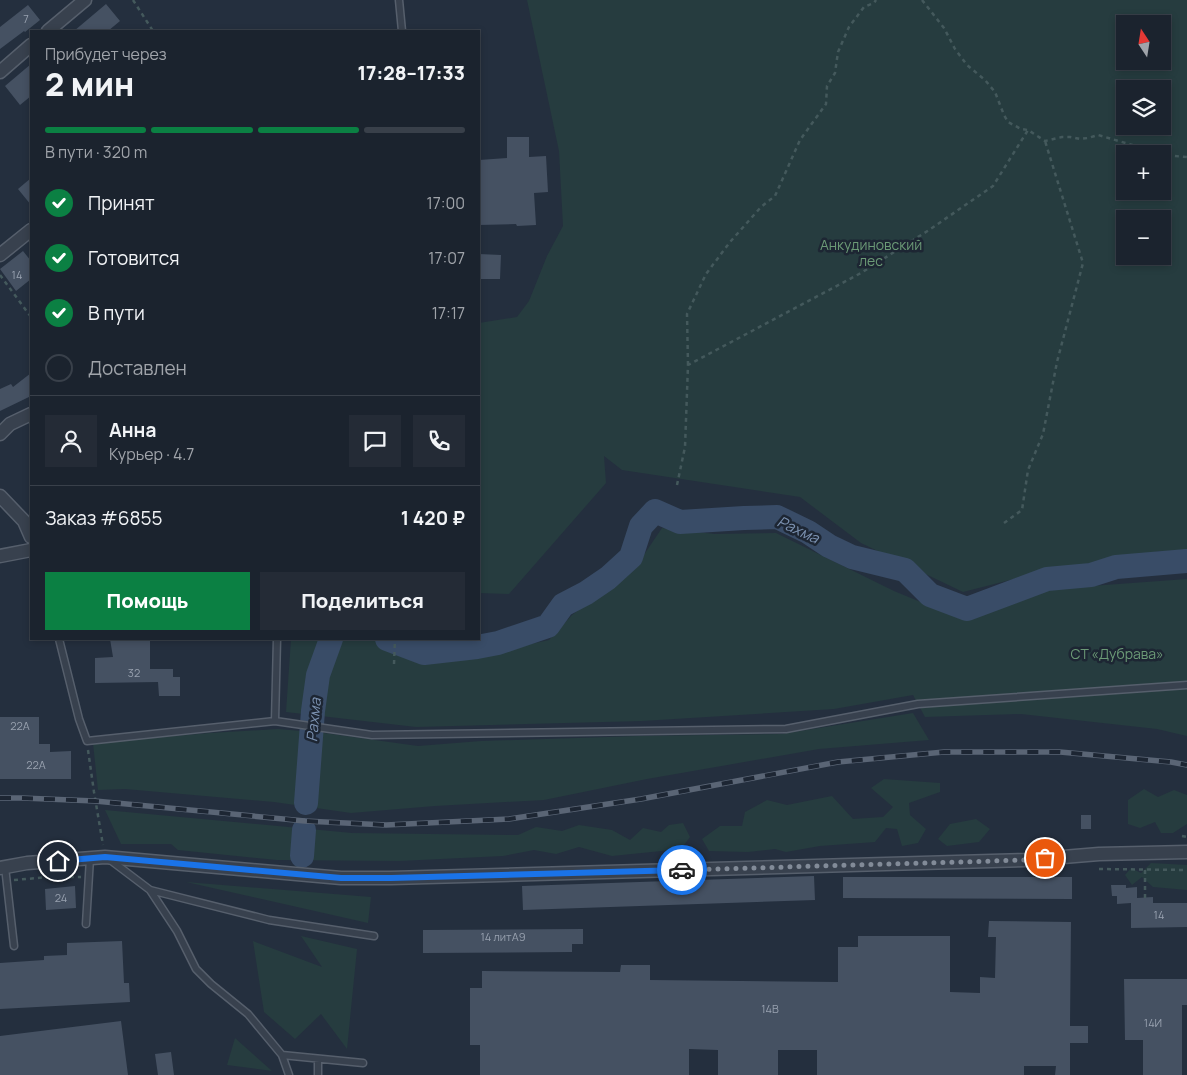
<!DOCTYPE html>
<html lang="ru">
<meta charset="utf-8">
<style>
:root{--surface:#1b232e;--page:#242b36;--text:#f1f3f6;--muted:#a0a4aa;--line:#39404a;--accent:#0b8043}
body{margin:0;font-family:Manrope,sans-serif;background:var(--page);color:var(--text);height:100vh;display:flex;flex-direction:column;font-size:19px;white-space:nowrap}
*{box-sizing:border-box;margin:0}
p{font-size:16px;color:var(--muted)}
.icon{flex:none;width:28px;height:28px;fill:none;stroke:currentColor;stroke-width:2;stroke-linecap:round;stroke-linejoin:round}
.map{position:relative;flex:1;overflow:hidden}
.panel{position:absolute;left:30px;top:30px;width:450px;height:610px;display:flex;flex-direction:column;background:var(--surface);border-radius:0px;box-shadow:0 2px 8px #0003,0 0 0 1px var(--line)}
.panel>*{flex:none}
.needle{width:32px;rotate:348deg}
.controls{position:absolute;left:1116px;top:15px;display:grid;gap:10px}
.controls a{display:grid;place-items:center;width:55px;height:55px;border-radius:0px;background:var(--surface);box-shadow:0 2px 8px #0003,0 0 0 1px var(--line);font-size:25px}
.pin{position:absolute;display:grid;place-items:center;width:42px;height:42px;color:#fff;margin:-21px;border:2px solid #fff;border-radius:50%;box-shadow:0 1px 5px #0007}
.courier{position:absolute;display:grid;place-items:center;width:50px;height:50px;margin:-25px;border:4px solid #1a73e8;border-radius:50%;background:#fff;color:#222;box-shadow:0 1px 6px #0007}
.head em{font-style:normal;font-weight:800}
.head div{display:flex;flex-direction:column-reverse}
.head{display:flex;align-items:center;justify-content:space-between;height:85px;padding:0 15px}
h1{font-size:32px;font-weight:800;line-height:38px}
.bar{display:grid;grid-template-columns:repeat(4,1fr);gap:8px 5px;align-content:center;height:60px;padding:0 15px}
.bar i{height:6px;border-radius:4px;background:var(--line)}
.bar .on{background:var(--accent)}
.bar p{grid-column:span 4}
.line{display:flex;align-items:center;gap:12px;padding:0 15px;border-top:1px solid var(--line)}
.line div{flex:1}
.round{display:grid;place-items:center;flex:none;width:52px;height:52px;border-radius:0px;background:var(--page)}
ol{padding:0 15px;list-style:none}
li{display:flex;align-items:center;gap:15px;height:55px}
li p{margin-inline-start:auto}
li .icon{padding:5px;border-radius:50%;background:var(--accent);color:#fff;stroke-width:4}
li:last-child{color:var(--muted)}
li i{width:28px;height:28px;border:2px solid var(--line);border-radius:50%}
.primary-button{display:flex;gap:10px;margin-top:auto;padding:10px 15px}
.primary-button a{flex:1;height:58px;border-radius:0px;background:var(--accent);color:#fff;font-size:20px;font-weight:800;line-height:58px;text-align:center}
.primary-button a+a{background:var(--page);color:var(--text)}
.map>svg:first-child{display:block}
.green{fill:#263c3f;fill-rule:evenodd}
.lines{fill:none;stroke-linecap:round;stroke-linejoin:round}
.river{stroke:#394c67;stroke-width:24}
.building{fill:#455162}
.lane-casing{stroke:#565f6c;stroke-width:9}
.street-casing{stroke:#565f6c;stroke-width:15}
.path{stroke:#44595c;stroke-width:2.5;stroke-dasharray:4 4;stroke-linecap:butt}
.lane{stroke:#38414e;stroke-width:6}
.street{stroke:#38414e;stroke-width:12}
.rail-casing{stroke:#5a6575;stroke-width:5.5}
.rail{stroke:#1d2633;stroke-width:4;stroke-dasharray:11;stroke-linecap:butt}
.done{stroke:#828b98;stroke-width:5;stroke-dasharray:0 9}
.route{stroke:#1a73e8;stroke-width:6}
.labels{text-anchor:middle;stroke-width:5;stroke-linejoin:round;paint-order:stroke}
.number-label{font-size:11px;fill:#98a1af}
.park-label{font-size:14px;fill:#6b9a76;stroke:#1d2633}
.water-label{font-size:15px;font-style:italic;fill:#7c92b1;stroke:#1d2633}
</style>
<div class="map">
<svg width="1187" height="1075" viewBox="0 0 1187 1075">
<rect width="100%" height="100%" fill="#242f3e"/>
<!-- green -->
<path class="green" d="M 527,0 L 1187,0 L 1187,551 L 1161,551 L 1050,570 L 963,592 L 861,543 L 800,497 L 622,470 L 604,456 L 606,483 L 509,594 L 479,593 L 479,323 L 517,317 L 529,301 L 547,256 L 563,226 L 559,151 ZM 1125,24 L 1162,24 L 1162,61 L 1125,61 ZM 1125,89 L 1162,89 L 1162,126 L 1125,126 ZM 1125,154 L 1162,154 L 1162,191 L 1125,191 ZM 1125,219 L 1162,219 L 1162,256 L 1125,256 Z
M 662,528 L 715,534 L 776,533 L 894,591 L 962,619 L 1050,589 L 1187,579 L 1187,736 L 1157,729 L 1021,714 L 925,717 L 913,695 L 834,709 L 642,721 L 416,727 L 286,712 L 291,639 L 448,639 L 481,655 L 549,640 L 572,615 L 635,568 Z
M 913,713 L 929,740 L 819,749 L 647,779 L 544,800 L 435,806 L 351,813 L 274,802 L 125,789 L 98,790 L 93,743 L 210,733 L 278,729 L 324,733 L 418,746 L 481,741 L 638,736 L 781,734 Z
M 884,779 L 940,783 L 940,792 L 909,803 L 910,815 L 926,829 L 918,843 L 902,846 L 897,829 L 886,828 L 875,842 L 820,846 L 786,852 L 775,849 L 748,852 L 709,851 L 702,839 L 720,826 L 742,826 L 745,812 L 767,800 L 787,805 L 832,796 L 853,819 L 883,817 L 893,807 L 871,788 Z
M 1144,789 L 1158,797 L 1174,790 L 1187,795 L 1187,824 L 1173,833 L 1161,833 L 1155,822 L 1140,828 L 1128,824 L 1128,800 Z
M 105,810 L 352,833 L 518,835 L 536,827 L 562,831 L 579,825 L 612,830 L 630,840 L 643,828 L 661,832 L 669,825 L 683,823 L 690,837 L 681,849 L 612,856 L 579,847 L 556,854 L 534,850 L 503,856 L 399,861 L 277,860 L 178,850 L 171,844 L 121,844 Z
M 976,819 L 990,829 L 979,842 L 947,846 L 938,839 L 950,824 Z
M 1151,863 L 1187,865 L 1187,890 L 1153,887 L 1142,877 L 1132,885 L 1125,875 L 1131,868 L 1141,873 Z
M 186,882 L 371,897 L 368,923 Z
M 301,936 L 357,949 L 347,1049 L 321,1014 L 295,1039 L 264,1012 L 253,941 L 322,967 Z
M 235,1038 L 272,1071 L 227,1065 Z"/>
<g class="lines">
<!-- river -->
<path class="river" d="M 387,639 L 424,653 L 477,647 L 498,643 L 548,626 L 563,605 L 586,593 L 608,578 L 631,557 L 641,526 L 655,511 L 680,522 L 744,518 L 777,517 L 808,532 L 829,546 L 852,557 L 905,570 L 930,595 L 967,609 L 1047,579 L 1091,575 L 1116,567 L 1187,561
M 306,803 L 313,711 L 318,675 L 331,639
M 302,856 L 304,830"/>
</g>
<!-- building -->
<path class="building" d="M 106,4 L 120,21 L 108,31 L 74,31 Z
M 28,5 L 40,20 L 25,32 L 24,31 L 0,49 L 0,27 Z
M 31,64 L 31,96 L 20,105 L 5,86 Z
M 507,137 L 529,137 L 529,157 L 546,156 L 548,192 L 534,193 L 536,225 L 517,226 L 516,224 L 479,225 L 479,160 L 507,158 Z
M 31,178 L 31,205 L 18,189 Z
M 23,251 L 31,261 L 31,279 L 16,291 L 0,269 Z
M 479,254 L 501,255 L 500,279 L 479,279 Z
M 31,373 L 31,396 L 0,411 L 0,389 L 11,384 L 13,387 Z
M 110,639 L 150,639 L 150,669 L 173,669 L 173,677 L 180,677 L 180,696 L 159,696 L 158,682 L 95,683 L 95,658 L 113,657 Z
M 0,717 L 39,717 L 39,744 L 50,744 L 50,752 L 71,751 L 71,779 L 0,779 Z
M 1081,815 L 1091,815 L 1091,829 L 1081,829 Z
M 814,876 L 815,900 L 523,910 L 522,886 Z
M 843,877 L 1072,877 L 1072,899 L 843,898 Z
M 1111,885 L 1126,885 L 1126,888 L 1137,887 L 1137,898 L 1153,897 L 1153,903 L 1187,903 L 1187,927 L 1131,928 L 1131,903 L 1117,904 L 1117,896 L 1112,896 Z
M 75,886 L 76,908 L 46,910 L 45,889 Z
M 989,921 L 1071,922 L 1070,1026 L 1088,1026 L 1088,1043 L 1070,1043 L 1070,1075 L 1055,1075 L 1056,1066 L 1024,1066 L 1024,1075 L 817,1075 L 817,1050 L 778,1050 L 778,1075 L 718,1075 L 718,1050 L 689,1049 L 689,1075 L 480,1075 L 480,1045 L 470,1045 L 470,988 L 482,988 L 482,971 L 620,972 L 621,965 L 650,965 L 650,980 L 838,982 L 838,947 L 858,947 L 858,936 L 950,936 L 950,992 L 980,993 L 980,977 L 995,978 L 996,937 L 988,937 Z
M 583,929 L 583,944 L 572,944 L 572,952 L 423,953 L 423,930 Z
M 122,941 L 124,983 L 129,983 L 130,1002 L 0,1009 L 0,963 L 44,960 L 44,956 L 67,955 L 67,943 Z
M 1124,979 L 1187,979 L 1187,1005 L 1182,1005 L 1182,1075 L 1143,1075 L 1143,1040 L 1125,1040 Z
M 121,1021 L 128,1075 L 0,1075 L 0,1036 Z
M 171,1052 L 174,1075 L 158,1075 L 155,1054 Z"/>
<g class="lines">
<!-- lane casing -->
<g class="lane-casing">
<path id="lane" d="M 399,0 L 402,31
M 59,639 L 79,719 L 87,741 L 275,721 L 372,735 L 786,729 L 918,704 L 1187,685
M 275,721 L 277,639
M 109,859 L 150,890 L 177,931 L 196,969 L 211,984 L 248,1014 L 282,1055 L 289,1075
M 5,867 L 14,946
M 150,890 L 269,920 L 374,936
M 86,924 L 90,858
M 282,1055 L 363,1063
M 318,1075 L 318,1059"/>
</g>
<!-- street casing -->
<g class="street-casing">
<path id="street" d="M 48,31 L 85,0
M 0,72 L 31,45
M 0,255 L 31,230
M 0,434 L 10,424 L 31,414
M 0,496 L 24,521 L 31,537
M 0,556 L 31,550
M 0,868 L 27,863 L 105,857 L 341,878 L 391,878 L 1027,860 L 1099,854 L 1187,852"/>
</g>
<!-- path -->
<path class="path" d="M 133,0 L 153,31
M 922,0 L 944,28 L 955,49 L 967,65 L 985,80 L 995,92 L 1004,115 L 1008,122 L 1021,129 L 1028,130 L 1045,141 L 1062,137 L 1070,137 L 1080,139 L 1088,138 L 1098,135 L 1139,147 L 1162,149 L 1174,156 L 1187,157
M 0,275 L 31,317
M 688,365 L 687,314 L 706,274 L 730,242 L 761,207 L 775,196 L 800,140 L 826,104 L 827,86 L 835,73 L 838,52 L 849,27 L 864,7 L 874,3 L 876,0
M 677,485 L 685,447 L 688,365 L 861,273 L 929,230 L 993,186 L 1028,130
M 1004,523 L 1022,510 L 1028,470 L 1043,434 L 1057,362 L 1083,263 L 1045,141
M 394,664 L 395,639
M 88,750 L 94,792 L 103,845
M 1182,836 L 1187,837
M 1099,869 L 1187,870
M 1145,870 L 1145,898
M 14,880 L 49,877 L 81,877"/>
<!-- lane -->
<use href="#lane" class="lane"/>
<!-- street -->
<use href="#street" class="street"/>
<!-- rail casing -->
<g class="rail-casing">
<path id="rail" d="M 0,798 L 22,798 L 95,801 L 305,821 L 386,825 L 509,819 L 641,799 L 838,762 L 944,752 L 1060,752 L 1171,762 L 1187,765"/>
</g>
<!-- rail -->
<use href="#rail" class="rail"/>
</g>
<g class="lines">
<!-- done -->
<path class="done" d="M 682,870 L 1027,860 L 1045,858"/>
<!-- route -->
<path class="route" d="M 58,861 L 105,857 L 341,878 L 391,878 L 682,870"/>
</g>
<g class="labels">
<!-- number labels -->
<g class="number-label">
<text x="26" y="23">7</text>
<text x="17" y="279">14</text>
<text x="134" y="677">32</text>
<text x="20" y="730">22А</text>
<text x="36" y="769">22А</text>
<text x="61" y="902">24</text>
<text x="1159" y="919">14</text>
<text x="503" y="941">14 литА9</text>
<text x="770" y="1013">14В</text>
<text x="1153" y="1027">14И</text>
</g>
<!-- park labels -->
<g class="park-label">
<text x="871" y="250">Анкудиновский<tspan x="871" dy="16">лес</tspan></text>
<text x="1117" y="659">СТ «Дубрава»</text>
</g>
<!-- water labels -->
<g class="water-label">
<text transform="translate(798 530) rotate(25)" y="5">Рахма</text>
<text transform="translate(314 720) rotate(-85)" y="5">Рахма</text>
</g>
</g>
</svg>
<div class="controls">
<a><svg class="needle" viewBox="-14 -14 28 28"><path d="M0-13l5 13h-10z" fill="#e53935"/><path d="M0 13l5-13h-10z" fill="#a0a4aa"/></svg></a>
<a><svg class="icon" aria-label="layers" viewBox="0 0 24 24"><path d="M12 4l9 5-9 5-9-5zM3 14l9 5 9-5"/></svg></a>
<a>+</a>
<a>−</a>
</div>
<div class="pin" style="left:1045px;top:858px;background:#ea580c"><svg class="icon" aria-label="bag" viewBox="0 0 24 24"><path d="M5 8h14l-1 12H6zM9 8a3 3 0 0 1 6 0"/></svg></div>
<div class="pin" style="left:58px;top:861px;background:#1f2937"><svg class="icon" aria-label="home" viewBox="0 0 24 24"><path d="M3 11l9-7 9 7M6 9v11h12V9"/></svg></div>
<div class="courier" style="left:682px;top:870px"><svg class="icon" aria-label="car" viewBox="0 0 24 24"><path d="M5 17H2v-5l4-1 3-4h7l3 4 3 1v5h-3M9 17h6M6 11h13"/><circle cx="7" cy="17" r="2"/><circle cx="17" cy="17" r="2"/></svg></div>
<section class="panel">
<div class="head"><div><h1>2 мин</h1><p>Прибудет через</p></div><em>17:28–17:33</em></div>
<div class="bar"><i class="on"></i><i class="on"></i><i class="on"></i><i></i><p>В пути · 320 m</p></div>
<ol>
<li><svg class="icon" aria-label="check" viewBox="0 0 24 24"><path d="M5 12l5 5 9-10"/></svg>Принят<p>17:00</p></li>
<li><svg class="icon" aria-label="check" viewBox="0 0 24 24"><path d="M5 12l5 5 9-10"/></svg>Готовится<p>17:07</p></li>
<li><svg class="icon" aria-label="check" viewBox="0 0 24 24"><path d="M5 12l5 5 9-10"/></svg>В пути<p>17:17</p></li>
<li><i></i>Доставлен</li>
</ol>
<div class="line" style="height:90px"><a class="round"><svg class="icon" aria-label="person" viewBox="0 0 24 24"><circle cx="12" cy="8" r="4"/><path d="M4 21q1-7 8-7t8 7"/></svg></a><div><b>Анна</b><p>Курьер · 4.7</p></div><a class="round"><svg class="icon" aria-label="chat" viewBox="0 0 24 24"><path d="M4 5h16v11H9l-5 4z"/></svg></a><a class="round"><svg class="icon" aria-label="phone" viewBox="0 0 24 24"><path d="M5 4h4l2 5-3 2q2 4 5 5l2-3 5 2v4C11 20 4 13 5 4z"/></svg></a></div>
<div class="line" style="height:65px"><div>Заказ #6855</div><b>1 420 ₽</b></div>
<div class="primary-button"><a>Помощь</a><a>Поделиться</a></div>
</section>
</div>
